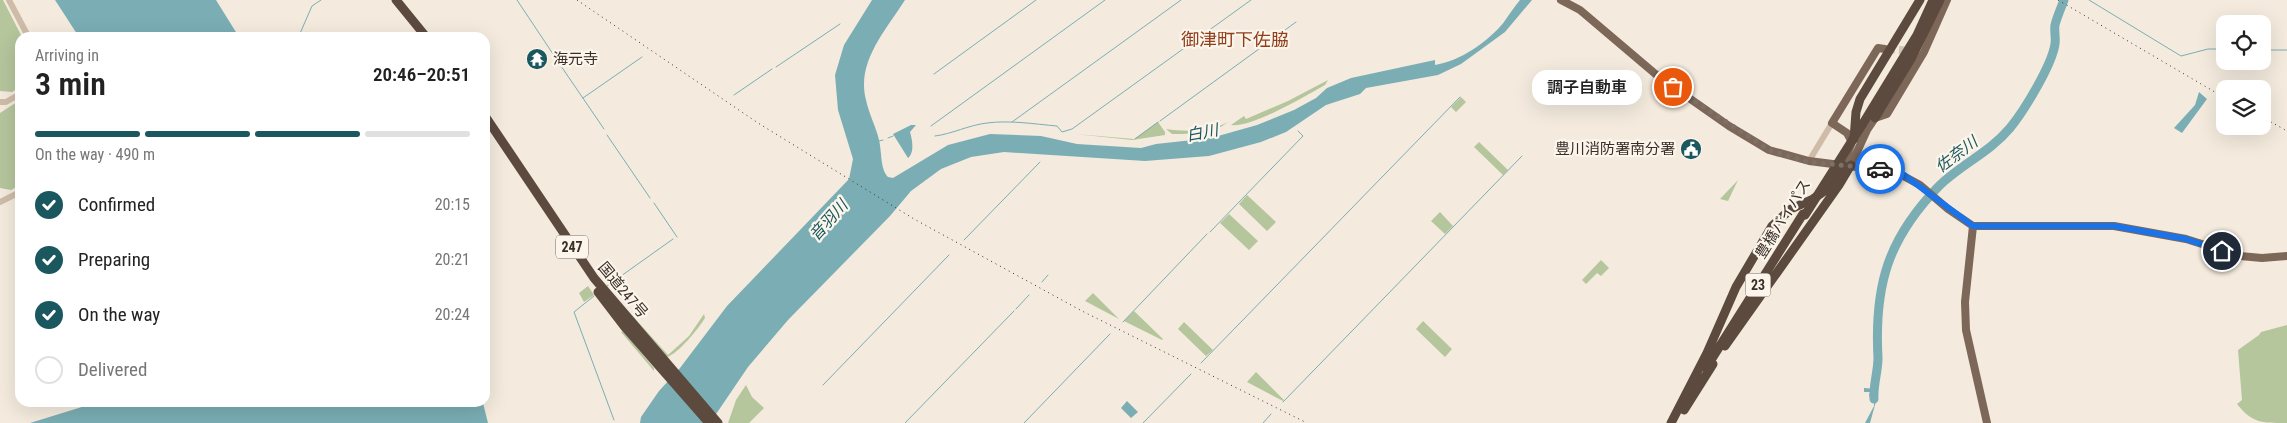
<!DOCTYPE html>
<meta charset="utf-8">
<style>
:root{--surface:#fff;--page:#f2f2f2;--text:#222;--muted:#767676;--line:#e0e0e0;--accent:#1b575f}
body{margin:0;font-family:"Roboto Condensed","Noto Sans JP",sans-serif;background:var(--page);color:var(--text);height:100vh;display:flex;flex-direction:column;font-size:19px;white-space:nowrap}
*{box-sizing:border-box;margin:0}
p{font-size:16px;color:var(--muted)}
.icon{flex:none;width:28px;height:28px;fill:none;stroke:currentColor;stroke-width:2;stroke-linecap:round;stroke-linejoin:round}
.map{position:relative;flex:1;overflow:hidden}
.sheet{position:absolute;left:15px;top:32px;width:475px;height:375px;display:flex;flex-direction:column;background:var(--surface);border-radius:15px;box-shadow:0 5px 20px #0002}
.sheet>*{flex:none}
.tools{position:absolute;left:2216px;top:15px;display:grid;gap:10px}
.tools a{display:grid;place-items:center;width:55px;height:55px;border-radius:10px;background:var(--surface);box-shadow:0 5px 20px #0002;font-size:25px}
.pin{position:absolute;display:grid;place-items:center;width:42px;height:42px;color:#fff;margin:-21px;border:2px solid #fff;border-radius:50%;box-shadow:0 1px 5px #0007}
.courier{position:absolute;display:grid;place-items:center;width:50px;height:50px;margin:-25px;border:4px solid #1a73e8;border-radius:50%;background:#fff;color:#222;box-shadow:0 1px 6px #0007}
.bubble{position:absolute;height:35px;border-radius:15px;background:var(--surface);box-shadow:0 5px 20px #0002;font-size:16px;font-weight:600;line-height:35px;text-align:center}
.head em{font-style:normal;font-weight:600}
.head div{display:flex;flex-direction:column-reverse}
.head{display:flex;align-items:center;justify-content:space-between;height:85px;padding:0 20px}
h1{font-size:32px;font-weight:600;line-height:38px}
.bar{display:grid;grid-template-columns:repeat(4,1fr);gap:8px 5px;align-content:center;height:60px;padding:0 20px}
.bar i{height:6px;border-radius:4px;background:var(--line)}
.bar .on{background:var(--accent)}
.bar p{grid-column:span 4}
ol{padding:0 20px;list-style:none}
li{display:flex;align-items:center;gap:15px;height:55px}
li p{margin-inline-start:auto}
li .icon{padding:5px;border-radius:50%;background:var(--accent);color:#fff;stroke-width:4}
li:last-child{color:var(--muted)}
li i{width:28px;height:28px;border:2px solid var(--line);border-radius:50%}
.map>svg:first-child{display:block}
.green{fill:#b5c59c}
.water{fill:#7aaeb4}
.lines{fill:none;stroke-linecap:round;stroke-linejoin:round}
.stream{stroke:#7aaeb4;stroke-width:1}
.river{stroke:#7aaeb4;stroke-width:9}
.major-tunnel{stroke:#cfc5ba;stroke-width:8;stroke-dasharray:8 4;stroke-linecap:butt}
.minor{stroke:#cebca8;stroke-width:6}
.major{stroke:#7d6759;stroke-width:8}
.highway{stroke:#5c4a3f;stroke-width:9}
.rail{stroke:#3a2f29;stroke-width:1;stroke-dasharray:1 4;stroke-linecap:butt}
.highway-bridge{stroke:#5c4a3f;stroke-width:9}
.done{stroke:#7b7168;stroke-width:5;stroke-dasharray:0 9}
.route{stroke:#1a73e8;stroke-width:6}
.labels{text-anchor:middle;stroke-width:4.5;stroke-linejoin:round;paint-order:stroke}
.shield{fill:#fbf5eb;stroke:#746a63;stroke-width:1}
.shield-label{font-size:14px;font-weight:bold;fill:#3a2f29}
.poi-label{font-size:15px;fill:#3a2f29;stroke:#fbf5eb;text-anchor:start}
.street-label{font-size:15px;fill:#3a2f29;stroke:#fbf5eb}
.water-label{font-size:16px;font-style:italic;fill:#1b575f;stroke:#fbf5eb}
.quarter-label{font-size:18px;fill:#903e1b;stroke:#fbf5eb}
</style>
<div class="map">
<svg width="2287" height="423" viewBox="0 0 2287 423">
<rect width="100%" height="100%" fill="#f4ebde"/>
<!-- green -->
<path class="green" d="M 0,0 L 3,0 L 22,37 L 20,38 L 20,87 L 12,92 L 0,91 Z
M 1328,80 L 1325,85 C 1305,96 1252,128 1231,125 L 1244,116 L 1246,119 L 1288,101 Z
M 1461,97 L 1466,102 L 1456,112 L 1451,107 Z
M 20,100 L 20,185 L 11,190 L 0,188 L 0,113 Z
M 1158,122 L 1165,132 L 1165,135 L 1132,140 L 1075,134 L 1134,139 Z
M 1228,122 C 1214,134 1190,134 1172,134 L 1166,129 C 1185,132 1210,132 1228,122 Z
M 1479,142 L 1508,170 L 1503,175 L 1474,147 Z
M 1738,180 L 1728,201 L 1720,199 Z
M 1247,195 L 1276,222 L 1267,231 L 1239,204 Z
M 1440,212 L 1453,226 L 1445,234 L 1431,221 Z
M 1229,214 L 1258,241 L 1249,250 L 1220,223 Z
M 1601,260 L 1609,268 L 1601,276 L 1597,273 L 1586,284 L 1582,280 Z
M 588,286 L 594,295 L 584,302 L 579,293 Z
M 609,290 L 668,355 L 689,336 L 704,314 L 705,318 C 699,328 678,354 667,357 Z
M 1093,293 L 1119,319 L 1085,301 Z
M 1134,311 L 1163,339 L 1162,340 L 1124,321 Z
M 1423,321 L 1452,349 L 1445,357 L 1416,329 Z
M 1184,322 L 1213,350 L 1206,356 L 1178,329 Z
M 2287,325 L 2287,423 C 2261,423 2252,423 2237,404 L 2242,400 L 2238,350 L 2259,335 L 2261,332 Z
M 623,331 L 654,368 L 654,371 L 621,332 Z
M 1256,372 L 1284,400 L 1283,401 L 1247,382 Z
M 746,385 L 752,397 L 764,408 L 749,423 L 728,423 L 736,400 Z"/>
<!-- water -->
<path class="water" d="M 55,0 L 216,0 L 239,37 L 79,37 Z
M 872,0 L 905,0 C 886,30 856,62 866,100 C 869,114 876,127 879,140 C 882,152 880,169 888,177 L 893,178 L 948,145 L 990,134 L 1041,136 L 1077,144 L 1141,148 L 1156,144 L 1211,138 L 1257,125 L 1294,110 L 1316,98 L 1327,88 L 1351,78 L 1435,60 L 1435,65 C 1460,61 1488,42 1504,22 C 1509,15 1514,7 1520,0 L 1532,0 L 1505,32 L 1461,64 L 1438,75 L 1366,88 L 1360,94 L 1326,105 L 1286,132 L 1261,142 L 1209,156 L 1145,161 L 1004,152 L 971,157 L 941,169 L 911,191 L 890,216 L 788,320 L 748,367 L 710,423 L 640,423 L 641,417 L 659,391 L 680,368 L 727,306 L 849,179 L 853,159 L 838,110 L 835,75 L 844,45 Z
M 2199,92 L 2207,99 L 2182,133 L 2174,128 L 2195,105 Z
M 911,125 L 916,125 L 910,132 C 912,139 915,152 908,158 L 893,134 Z
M 1864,388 L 1876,389 L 1876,394 L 1878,394 L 1870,423 L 1865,423 L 1874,406 L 1874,399 L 1869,396 L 1870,392 L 1864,392 Z
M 1127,401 L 1138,412 L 1131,418 L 1121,408 Z
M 98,402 L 483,403 L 488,423 L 30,423 Z"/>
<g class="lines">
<!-- stream -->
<path class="stream" d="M 517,0 L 557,60
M 2089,0 L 2181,56 L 2208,49 L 2225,49
M 298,38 L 312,6 L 321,0
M 2262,50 L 2287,50
M 561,66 L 604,129
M 776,67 L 840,24
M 934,74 L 1036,0
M 734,95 L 772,69
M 583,98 L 642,57
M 1160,121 L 1296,22
M 1012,122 L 1181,0
M 931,126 L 1105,0
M 607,135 L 650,198
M 935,136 C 952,134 969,125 987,123 C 1010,120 1034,124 1057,126 L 1062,132 L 1072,129 L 1251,0
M 888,138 L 893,136
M 1135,139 L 1158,122
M 879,141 L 883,140
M 654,203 L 677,237
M 1210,232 L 1303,136 L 1298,131
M 964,240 L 1040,162
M 1042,282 L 1048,275
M 607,286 L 673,239
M 594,296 L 574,312 L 614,420
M 1016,309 L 1029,295
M 1123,322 L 1207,234
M 1201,363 L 1460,97
M 823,385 L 949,255
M 1283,402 L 1522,156
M 905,423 L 1014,311
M 1024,423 L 1110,334
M 1143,423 L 1191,374
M 1263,423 L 1271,414"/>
<!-- river -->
<path class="river" d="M 1874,399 C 1873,385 1878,372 1878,358 C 1874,285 1888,238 1940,185 C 1962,164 1990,152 2010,128 C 2024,111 2052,65 2055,44 C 2056,38 2054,31 2055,25 C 2057,17 2061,8 2064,0"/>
<!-- major-tunnel -->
<path class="major-tunnel" d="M 1887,49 L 1913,51"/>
<!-- minor -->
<path class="minor" d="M 9,0 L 29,38
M 0,102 L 6,102 L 20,94
M 1809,161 L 1832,123
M 0,202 L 20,192"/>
<!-- major -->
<path class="major" d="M 1561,0 L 1580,10 L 1659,77 L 1729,126 L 1769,150 L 1809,161 L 1896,172 L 1920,185 L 1948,209 L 1973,226 L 2114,226 L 2186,239 L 2240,256 L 2262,258 L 2287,256
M 1843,165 L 1852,142 L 1847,133 L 1832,123 L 1878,48 L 1885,49
M 1851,165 L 1867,130 L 1875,118 L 1887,114 L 1924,52 L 1947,0
M 1973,226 L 1965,302 L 1966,330 L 1987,423"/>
<!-- highway -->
<path class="highway" d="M 396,0 L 427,38
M 485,116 L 594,278 L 718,423
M 1875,118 L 1911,59 L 1940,0
M 1862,125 L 1917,35 L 1933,0
M 1854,139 L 1856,112 L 1860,99 L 1920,0
M 598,292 L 624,326 L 709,423
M 1725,346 L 1839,185 L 1851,165
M 1706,368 L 1803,214
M 1684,410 L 1713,364
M 1671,423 L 1707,353 L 1736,287 L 1772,226 L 1791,209 L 1813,199 L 1830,187 L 1843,165"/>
<!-- rail -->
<path class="rail" d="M 577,0 L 758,123 L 914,219 L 1082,311 L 1307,423
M 2058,0 L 2225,98
M 2262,117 L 2287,131"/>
<!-- highway-bridge -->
<path class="highway-bridge" d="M 1805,215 L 1862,125"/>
</g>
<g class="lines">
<!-- done -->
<path class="done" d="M 1673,87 L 1769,150 L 1808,162 L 1880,169"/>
<!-- route -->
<path class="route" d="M 1880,169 L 1904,175 L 1973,226 L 2114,226 L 2186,239 L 2222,251"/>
</g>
<!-- icons -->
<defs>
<g id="temple-disc" transform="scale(1.125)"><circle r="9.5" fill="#1b575f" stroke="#fbf5eb"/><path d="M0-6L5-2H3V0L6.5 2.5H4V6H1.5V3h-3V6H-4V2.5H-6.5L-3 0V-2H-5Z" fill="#fff"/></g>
<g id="civic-disc" transform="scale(1.125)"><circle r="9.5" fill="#1b575f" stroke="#fbf5eb"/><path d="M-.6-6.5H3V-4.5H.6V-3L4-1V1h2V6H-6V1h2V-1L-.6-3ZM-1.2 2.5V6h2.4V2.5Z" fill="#fff"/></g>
</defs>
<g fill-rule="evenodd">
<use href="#temple-disc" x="537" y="59"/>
<use href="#civic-disc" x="1691" y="149"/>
</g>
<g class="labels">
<!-- shield labels -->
<g class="shield">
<rect x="556" y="235.5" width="32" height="23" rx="4"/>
<rect x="1745.5" y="273.5" width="25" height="23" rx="4"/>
</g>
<g class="shield-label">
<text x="572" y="252">247</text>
<text x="1758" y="290">23</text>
</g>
<!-- poi labels -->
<g class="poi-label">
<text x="553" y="64">海元寺</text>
<text x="1675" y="154" text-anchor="end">豊川消防署南分署</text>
</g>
<!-- street labels -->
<g class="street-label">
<text transform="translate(1783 219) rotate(-58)" y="5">豊橋バイパス</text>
<text transform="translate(623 290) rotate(50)" y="5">国道247号</text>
</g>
<!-- water labels -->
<g class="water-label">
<text transform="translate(1202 132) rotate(-11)" y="6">白川</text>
<text transform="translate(1956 154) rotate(-37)" y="6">佐奈川</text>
<text transform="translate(828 220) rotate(-48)" y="6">音羽川</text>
</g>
<!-- quarter labels -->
<g class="quarter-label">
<text x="1235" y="46">御津町下佐脇</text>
</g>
</g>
</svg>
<div class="tools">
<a><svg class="icon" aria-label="locate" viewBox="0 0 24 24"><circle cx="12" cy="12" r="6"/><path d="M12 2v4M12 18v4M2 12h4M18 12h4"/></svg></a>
<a><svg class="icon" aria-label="layers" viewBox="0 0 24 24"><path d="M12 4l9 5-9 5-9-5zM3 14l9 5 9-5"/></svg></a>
</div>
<div class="pin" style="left:1673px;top:87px;background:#ea580c"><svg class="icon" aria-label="bag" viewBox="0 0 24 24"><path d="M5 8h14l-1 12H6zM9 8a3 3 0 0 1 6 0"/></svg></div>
<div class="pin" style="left:2222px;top:251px;background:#1f2937"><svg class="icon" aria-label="home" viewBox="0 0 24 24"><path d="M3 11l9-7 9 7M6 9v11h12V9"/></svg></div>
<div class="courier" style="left:1880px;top:169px"><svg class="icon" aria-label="car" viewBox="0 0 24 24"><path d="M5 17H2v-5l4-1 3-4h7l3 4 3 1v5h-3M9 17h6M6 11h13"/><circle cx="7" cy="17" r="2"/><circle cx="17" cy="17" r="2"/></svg></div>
<div class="bubble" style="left:1532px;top:70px;width:110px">調子自動車</div>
<section class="sheet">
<div class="head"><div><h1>3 min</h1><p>Arriving in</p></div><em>20:46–20:51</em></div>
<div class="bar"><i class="on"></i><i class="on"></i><i class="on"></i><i></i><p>On the way · 490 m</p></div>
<ol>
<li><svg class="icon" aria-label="check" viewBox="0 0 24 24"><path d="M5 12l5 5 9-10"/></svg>Confirmed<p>20:15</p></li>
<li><svg class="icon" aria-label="check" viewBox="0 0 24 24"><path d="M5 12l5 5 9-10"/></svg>Preparing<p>20:21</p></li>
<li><svg class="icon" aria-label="check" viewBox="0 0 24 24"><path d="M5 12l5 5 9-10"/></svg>On the way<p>20:24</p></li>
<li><i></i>Delivered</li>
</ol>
</section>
</div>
